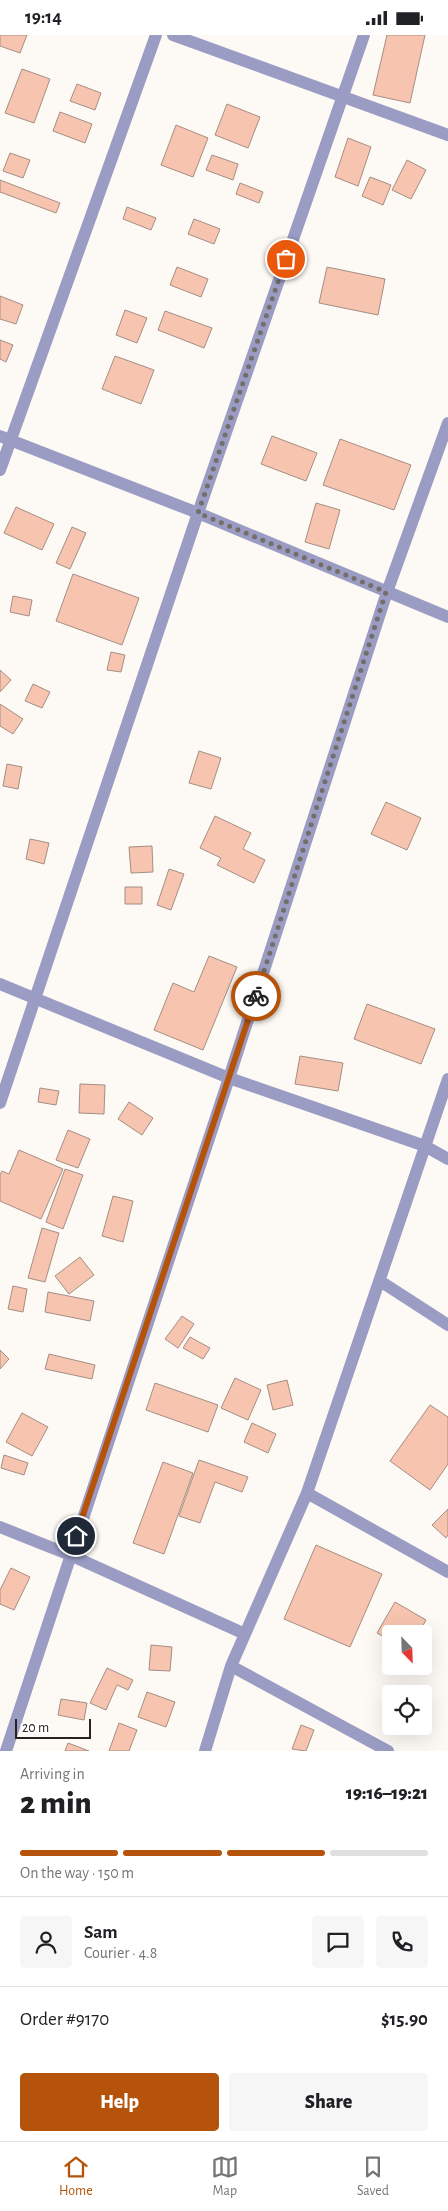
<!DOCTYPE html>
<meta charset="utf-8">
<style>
:root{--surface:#fff;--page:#f6f6f6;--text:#202124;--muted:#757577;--line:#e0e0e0;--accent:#b45309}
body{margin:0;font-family:"Alegreya Sans",sans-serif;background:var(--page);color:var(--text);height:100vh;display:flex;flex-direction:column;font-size:19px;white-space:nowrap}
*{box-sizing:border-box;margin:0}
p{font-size:16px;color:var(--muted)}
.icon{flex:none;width:28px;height:28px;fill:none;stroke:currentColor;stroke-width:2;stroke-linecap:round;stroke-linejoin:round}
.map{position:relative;height:1716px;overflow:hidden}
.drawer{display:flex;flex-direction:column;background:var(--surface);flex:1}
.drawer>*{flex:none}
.needle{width:32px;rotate:157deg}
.controls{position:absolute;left:382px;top:1590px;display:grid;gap:10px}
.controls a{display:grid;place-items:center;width:50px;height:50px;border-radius:5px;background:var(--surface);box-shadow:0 5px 20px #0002;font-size:25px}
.scale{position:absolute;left:15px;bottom:12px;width:76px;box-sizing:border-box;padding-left:5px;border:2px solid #29231c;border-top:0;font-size:14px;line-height:18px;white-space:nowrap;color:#29231c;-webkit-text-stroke:4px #fff;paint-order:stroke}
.pin{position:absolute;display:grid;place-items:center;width:42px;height:42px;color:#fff;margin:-21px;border:2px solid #fff;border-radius:50%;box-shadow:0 1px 5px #0007}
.courier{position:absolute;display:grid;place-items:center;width:50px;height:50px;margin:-25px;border:4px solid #b45309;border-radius:50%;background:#fff;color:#222;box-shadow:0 1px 6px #0007}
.headline em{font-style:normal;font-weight:800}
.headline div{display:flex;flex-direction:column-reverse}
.headline{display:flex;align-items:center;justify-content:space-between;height:85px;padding:0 20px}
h1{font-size:32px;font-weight:800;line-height:38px}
.bar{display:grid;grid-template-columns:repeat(4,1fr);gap:8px 5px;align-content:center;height:60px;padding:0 20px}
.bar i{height:6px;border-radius:4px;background:var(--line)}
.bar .active{background:var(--accent)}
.bar p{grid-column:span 4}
.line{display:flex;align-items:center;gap:12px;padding:0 20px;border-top:1px solid var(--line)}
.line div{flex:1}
.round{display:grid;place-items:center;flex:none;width:52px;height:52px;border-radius:5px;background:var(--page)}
.cta{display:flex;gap:10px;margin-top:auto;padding:10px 20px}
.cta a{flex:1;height:58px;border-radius:5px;background:var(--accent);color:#fff;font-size:20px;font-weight:800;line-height:58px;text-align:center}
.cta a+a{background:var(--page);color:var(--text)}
.status{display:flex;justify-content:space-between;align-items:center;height:35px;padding:0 25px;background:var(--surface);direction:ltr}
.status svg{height:14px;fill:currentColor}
.tab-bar{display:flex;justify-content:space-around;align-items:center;height:70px;border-top:1px solid var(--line);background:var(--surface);font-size:14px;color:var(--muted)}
.tab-bar a{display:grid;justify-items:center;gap:2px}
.tab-bar .active{color:var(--accent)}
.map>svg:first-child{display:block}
.building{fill:#f7c4af;stroke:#a58e84}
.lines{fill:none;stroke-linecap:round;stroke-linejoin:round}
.minor{stroke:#9b9cc3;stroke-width:12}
.done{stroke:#736e68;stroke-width:5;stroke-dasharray:0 9}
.route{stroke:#b45309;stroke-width:6}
</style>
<div class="status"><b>19:14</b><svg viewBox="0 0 49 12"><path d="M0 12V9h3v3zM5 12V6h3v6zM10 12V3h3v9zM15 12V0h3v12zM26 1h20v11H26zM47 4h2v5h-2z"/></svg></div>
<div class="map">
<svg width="448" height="1716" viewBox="0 0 448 1716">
<rect width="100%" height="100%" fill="#fdf9f5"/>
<!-- building -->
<path class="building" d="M 0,0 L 27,0 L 20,18 L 0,11 Z
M 387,0 L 425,0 L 410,68 L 373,60 Z
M 22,34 L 50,44 L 34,88 L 5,78 Z
M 77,49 L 101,58 L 95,75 L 70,66 Z
M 227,69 L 260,82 L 248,113 L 215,100 Z
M 60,77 L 92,89 L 85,108 L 53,96 Z
M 176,90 L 208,103 L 193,142 L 161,130 Z
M 348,103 L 371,112 L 358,151 L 335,142 Z
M 10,118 L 30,125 L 23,143 L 3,136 Z
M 212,120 L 238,129 L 233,145 L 206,135 Z
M 407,125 L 426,135 L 411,164 L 392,155 Z
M 370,142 L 391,150 L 383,170 L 362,161 Z
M 0,145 L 60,168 L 56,178 L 0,157 Z
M 240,148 L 263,157 L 259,168 L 236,159 Z
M 127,172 L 156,183 L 151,195 L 123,184 Z
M 194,184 L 220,194 L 214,209 L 188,199 Z
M 177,232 L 208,244 L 201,262 L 170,250 Z
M 327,232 L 385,244 L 378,280 L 319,268 Z
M 0,261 L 23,270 L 16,289 L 0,284 Z
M 125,275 L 147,283 L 137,308 L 116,300 Z
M 165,276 L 212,293 L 204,313 L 158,295 Z
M 0,305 L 13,310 L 6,327 L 0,324 Z
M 115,321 L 154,335 L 141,369 L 102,354 Z
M 272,401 L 317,418 L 306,446 L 261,429 Z
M 340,404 L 411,430 L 394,475 L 323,450 Z
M 316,468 L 340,475 L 329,514 L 305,507 Z
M 16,472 L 54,489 L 42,515 L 4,498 Z
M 72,492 L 86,498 L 70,534 L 56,528 Z
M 73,539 L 139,563 L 122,610 L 56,586 Z
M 13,561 L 32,565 L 29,581 L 10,577 Z
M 111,617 L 125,620 L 121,637 L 107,635 Z
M 0,635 L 11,645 L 0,657 Z
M 33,649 L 50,657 L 42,673 L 25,666 Z
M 0,669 L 23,684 L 13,699 L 0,691 Z
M 199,716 L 221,723 L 211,754 L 189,748 Z
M 7,729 L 22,732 L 18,754 L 3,751 Z
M 386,767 L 421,783 L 407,815 L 371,799 Z
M 215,781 L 251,798 L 243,814 L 265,825 L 254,848 L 217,830 L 221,823 L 200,813 Z
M 30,804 L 49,808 L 44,829 L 26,824 Z
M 152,811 L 153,837 L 131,838 L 129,812 Z
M 169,834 L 184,839 L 171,875 L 157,870 Z
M 125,852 L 142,852 L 142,869 L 125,869 Z
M 209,921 L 237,932 L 203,1015 L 154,995 L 173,948 L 194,957 Z
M 367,969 L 435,994 L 421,1029 L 354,1004 Z
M 300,1021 L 343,1028 L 338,1056 L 295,1049 Z
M 80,1049 L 105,1050 L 104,1079 L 79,1078 Z
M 40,1053 L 59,1056 L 56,1070 L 38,1067 Z
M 129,1067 L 153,1083 L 142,1100 L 118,1084 Z
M 68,1095 L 90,1104 L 78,1133 L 56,1125 Z
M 19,1115 L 63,1134 L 41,1184 L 0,1166 L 0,1140 L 2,1136 L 9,1139 Z
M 65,1134 L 83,1140 L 63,1194 L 46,1187 Z
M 113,1161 L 133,1166 L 123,1207 L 102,1201 Z
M 42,1193 L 59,1198 L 45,1247 L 28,1243 Z
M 80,1222 L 94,1240 L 69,1259 L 55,1241 Z
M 13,1251 L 27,1254 L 23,1277 L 8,1274 Z
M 48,1257 L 94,1266 L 90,1286 L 45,1277 Z
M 182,1281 L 194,1289 L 178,1313 L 165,1304 Z
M 190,1302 L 210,1313 L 203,1324 L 183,1313 Z
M 0,1315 L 9,1324 L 0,1334 Z
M 49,1319 L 95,1330 L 92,1344 L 45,1334 Z
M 235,1343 L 261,1355 L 248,1385 L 221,1373 Z
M 287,1345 L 293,1370 L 273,1375 L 267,1350 Z
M 155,1348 L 218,1370 L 208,1397 L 146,1375 Z
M 430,1370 L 448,1382 L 448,1429 L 430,1455 L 390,1426 Z
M 22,1378 L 48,1392 L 32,1421 L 6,1407 Z
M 252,1388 L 276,1399 L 268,1418 L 244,1407 Z
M 4,1420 L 28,1428 L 24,1440 L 1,1433 Z
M 199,1425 L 248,1442 L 242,1457 L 215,1447 L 200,1488 L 179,1481 Z
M 163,1427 L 193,1438 L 164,1519 L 133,1508 Z
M 448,1474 L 448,1500 L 446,1503 L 432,1490 Z
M 316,1510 L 382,1539 L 350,1612 L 284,1584 Z
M 11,1533 L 30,1542 L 14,1575 L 0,1569 L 0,1555 Z
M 395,1567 L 426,1585 L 418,1599 L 391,1599 L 391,1606 L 377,1598 Z
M 151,1610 L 172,1612 L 170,1636 L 149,1635 Z
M 107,1633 L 133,1645 L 128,1655 L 117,1650 L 106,1675 L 90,1668 Z
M 147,1657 L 175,1667 L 166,1692 L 138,1682 Z
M 61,1664 L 87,1668 L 84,1685 L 58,1680 Z
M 119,1688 L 137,1695 L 129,1716 L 109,1716 Z
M 301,1690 L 314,1695 L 306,1716 L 292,1714 Z
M 68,1708 L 89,1716 L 65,1716 Z"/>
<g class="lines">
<!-- minor -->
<path class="minor" d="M 173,0 L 448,100
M 0,401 L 198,478 L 448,582
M 0,435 L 156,0
M 0,949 L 229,1043 L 425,1111 L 448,1124
M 0,1068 L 198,478 L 364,0
M 380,1246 L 448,1290
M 307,1458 L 448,1537
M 0,1492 L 70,1520 L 245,1599
M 231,1631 L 388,1716
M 6,1716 L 229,1043 L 387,557 L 448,388
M 205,1716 L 231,1631 L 307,1458 L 448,1044"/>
</g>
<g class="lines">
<!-- done -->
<path class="done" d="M 256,961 L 386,557 L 198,478 L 286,224"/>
<!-- route -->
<path class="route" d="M 76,1501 L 256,961"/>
</g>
</svg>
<div class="controls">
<a><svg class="needle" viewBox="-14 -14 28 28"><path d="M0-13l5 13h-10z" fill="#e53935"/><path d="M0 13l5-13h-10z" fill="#757577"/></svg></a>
<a><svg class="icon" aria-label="locate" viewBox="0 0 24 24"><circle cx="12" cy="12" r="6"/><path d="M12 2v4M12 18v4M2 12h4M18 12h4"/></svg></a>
</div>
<div class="scale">20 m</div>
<div class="pin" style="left:286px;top:224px;background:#ea580c"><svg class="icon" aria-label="bag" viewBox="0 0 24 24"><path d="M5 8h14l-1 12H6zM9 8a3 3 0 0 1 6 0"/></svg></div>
<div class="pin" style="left:76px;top:1501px;background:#1f2937"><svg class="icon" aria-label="home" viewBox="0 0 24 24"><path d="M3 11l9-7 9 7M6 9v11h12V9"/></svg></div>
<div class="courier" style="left:256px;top:961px"><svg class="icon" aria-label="bike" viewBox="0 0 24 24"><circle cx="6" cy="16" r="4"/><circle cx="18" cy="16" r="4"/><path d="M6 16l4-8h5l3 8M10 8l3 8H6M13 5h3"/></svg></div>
</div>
<section class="drawer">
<div class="headline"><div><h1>2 min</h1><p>Arriving in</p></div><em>19:16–19:21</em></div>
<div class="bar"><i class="active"></i><i class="active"></i><i class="active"></i><i></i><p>On the way · 150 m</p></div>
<div class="line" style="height:90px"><a class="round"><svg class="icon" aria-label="person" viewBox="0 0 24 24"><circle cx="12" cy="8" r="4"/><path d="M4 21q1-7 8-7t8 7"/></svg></a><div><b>Sam</b><p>Courier · 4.8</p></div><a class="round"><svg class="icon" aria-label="chat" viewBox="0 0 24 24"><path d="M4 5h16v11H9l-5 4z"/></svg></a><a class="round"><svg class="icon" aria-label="phone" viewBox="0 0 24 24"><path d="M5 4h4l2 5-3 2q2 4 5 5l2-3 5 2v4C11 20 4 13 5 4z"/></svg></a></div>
<div class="line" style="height:65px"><div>Order #9170</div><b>$15.90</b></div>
<div class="cta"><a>Help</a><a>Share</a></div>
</section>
<nav class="tab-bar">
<a class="active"><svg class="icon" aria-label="home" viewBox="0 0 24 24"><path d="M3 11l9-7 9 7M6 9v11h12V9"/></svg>Home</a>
<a><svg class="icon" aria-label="map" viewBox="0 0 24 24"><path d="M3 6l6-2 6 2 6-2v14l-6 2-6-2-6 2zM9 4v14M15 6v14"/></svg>Map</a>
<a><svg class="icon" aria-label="saved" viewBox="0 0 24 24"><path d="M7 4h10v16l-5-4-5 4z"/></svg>Saved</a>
</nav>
